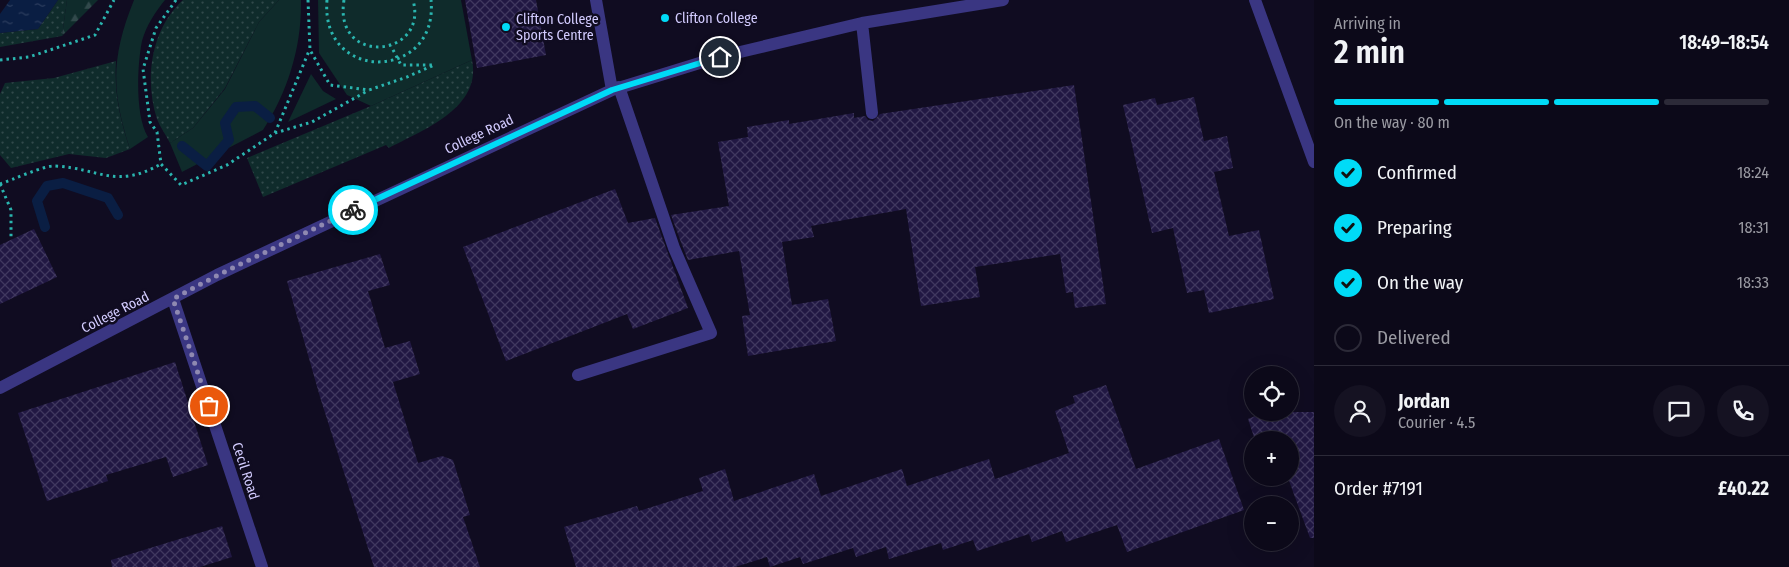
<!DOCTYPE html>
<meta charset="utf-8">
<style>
:root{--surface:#0c0919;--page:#151222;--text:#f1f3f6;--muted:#9a9aa2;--line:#2c2a38;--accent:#00dbf7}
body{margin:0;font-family:"Fira Sans Condensed",sans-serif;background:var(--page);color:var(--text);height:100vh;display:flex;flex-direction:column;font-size:19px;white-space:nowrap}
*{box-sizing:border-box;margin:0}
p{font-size:16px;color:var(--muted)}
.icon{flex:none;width:28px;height:28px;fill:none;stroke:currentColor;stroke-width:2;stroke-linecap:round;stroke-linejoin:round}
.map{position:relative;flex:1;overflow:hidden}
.sheet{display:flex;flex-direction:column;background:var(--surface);width:475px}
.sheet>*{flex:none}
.fabs{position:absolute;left:1244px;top:366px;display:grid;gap:10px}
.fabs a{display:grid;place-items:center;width:55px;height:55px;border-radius:50%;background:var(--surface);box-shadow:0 5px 20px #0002,0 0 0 1px var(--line);font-size:25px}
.pin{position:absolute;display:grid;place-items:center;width:42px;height:42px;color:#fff;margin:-21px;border:2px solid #fff;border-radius:50%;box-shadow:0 1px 5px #0007}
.courier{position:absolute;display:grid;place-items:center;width:50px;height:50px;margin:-25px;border:4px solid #00dbf7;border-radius:50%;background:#fff;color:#222;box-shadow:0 1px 6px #0007}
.overview em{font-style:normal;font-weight:600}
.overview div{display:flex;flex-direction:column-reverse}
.overview{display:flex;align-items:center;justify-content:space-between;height:85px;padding:0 20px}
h1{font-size:32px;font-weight:600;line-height:38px}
.bar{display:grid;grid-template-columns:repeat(4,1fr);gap:8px 5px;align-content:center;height:60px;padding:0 20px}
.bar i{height:6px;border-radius:4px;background:var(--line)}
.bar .selected{background:var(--accent)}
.bar p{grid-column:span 4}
.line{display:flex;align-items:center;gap:12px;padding:0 20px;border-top:1px solid var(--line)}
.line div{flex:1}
.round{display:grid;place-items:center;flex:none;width:52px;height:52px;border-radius:26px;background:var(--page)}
ol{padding:0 20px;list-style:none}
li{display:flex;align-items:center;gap:15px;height:55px}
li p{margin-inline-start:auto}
li .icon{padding:5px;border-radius:50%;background:var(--accent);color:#111;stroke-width:4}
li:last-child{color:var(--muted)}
li i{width:28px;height:28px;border:2px solid var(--line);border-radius:50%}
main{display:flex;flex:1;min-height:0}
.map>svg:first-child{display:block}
.grass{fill:url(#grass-dots)}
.forest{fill:url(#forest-firs)}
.garden{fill:#0f2b2b}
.water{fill:url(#water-ripples)}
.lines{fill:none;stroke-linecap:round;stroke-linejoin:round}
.stream{stroke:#0a1e43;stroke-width:10}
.building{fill:url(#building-cross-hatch)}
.path{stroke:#2ab5af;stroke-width:3;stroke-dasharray:2.5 4;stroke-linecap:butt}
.minor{stroke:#3a3682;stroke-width:12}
.done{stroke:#8f89b1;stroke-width:5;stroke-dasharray:0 9}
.route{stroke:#00dbf7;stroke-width:6}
.poi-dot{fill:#00dbf7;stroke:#100c21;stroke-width:2}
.labels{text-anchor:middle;stroke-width:5;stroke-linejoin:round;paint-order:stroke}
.poi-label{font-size:14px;fill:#d3ccff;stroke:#100c21;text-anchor:start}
.street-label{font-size:14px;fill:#d3ccff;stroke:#100c21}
</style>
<main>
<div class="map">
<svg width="1314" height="567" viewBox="0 0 1314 567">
<defs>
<pattern id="grass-dots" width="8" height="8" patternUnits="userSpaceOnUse" patternTransform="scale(1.25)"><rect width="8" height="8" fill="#0f2b2b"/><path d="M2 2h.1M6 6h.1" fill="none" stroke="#31494b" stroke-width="1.8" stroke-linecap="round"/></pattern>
<pattern id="forest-firs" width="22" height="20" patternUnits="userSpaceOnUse" patternTransform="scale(1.25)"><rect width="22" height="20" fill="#0f2b2b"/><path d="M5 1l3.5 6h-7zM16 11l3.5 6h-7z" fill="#31494b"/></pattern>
<pattern id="water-ripples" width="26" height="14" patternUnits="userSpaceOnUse" patternTransform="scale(1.25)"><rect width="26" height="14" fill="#0a1e43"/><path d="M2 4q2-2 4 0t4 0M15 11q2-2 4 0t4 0" fill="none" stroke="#2d3e5f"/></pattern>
<pattern id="building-cross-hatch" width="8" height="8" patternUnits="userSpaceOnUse" patternTransform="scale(1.25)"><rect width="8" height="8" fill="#211843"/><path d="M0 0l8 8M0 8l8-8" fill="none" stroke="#40385f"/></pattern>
</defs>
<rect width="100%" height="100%" fill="#100c21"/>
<!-- grass -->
<path class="grass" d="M 58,0 L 67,0 L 62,36 L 0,47 L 0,33 L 38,29 Z
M 183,0 L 279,0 L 259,22 L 225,88 L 193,128 L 170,143 C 166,135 160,127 157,119 C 144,79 151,29 183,0 Z
M 472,60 C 482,108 423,130 389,148 L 386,145 L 263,197 L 247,158 L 371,106 Z
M 116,61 C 114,92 120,120 130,149 L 106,158 L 69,154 L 11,168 L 0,155 L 0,94 L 5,83 L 54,78 Z"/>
<!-- forest -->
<path class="forest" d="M 67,0 L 98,0 L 62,36 Z"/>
<!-- garden -->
<path class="garden" d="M 134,0 L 165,0 C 156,11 146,26 142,41 C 137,66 135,116 148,137 L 130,149 C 111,91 111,57 134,0 Z
M 279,0 L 301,0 C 302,46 288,92 263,130 L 182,172 L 170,143 L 193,128 L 225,89 L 259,22 Z
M 318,0 L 461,0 L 472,60 L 371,106 L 347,95 L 319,53 Z
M 311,74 L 323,91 L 336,99 L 288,122 Z"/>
<!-- water -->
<path class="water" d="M 10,0 L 58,0 L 38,29 L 0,33 L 0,14 Z"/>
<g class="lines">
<!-- stream -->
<path class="stream" d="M 182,146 L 207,166 L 229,140 L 225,123 L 236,107 L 255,106 L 270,118
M 45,227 L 37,201 L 47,186 L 63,183 L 108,198 L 118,215"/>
</g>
<!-- building -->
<path class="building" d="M 465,0 L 536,0 L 546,55 L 477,68 Z
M 1074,85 L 1106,304 L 1075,308 L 1073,292 L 1066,293 L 1060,254 L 975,267 L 980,297 L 921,306 L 906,209 L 811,226 L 814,237 L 782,242 L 792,305 L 828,299 L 836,341 L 748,356 L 742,316 L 750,315 L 739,251 L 688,260 L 682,245 L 671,215 L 729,206 L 718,142 L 748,137 L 747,127 L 789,120 L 789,124 L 854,113 L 854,118 L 865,116 L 868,120 L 873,121 L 880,114 Z
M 1194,97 L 1204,141 L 1227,136 L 1233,168 L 1214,172 L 1229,236 L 1259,230 L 1274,299 L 1209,313 L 1204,290 L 1187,293 L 1173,228 L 1152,233 L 1123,105 L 1155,98 L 1157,105 Z
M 615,189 L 628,223 L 655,218 L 688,308 L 633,329 L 627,314 L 506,361 L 463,247 Z
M 34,229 L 57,277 L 0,304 L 0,245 Z
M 380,254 L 390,285 L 368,291 L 385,348 L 410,341 L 420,374 L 393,382 L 418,463 L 442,456 L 453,460 L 470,515 L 463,517 L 480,567 L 374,567 L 320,397 L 287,281 Z
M 175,362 L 208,465 L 173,477 L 166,457 L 106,475 L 108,481 L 47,501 L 18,413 Z
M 1106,385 L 1136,469 L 1219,439 L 1244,510 L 1127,552 L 1117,525 L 1066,542 L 1062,531 L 1032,542 L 1029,534 L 977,551 L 973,540 L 943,550 L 941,543 L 889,559 L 886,547 L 856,557 L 853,548 L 803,564 L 800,557 L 770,567 L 767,557 L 735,567 L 576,567 L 564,527 L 637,506 L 639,511 L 703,491 L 699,478 L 725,469 L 734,501 L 814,474 L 821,496 L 902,469 L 907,486 L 989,459 L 995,479 L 1069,453 L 1055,411 L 1075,403 L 1073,396 Z
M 1265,412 L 1314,412 L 1314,538 L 1310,538 L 1288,478 L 1290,440 L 1255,440 L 1248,419 Z
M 222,526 L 232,557 L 200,567 L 112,567 L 111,560 Z"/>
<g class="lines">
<!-- path -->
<path class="path" d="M 176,0 L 156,28 L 143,69 L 150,122 L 157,132 L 161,164 L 181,185 L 227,165 L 275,133 L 312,122 L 369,90
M 308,0 L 310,50 L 330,85 L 369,90 L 407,77 L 434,65 L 401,65 L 391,46
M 327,0 C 320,84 439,81 431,0
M 344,0 C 333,67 429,58 413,0
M 0,60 L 29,57 L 95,35 L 114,0
M 275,133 L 309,51
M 0,184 C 12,180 45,165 55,166 C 99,168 115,190 161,164
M 0,184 L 11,210 L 11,240"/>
<!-- minor -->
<path class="minor" d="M 596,0 L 612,90
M 1255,0 L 1314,162
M 862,23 L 872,113
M 173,299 L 262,567
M 578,375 L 711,333 L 674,248 L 619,87
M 0,388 L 217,275 L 612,90 L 719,57 L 862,23 L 1003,0"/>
</g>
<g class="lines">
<!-- done -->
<path class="done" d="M 209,406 L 173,299 L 218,275 L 353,210"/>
<!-- route -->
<path class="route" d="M 353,210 L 612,90 L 720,57"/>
</g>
<!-- markers -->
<g class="poi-dot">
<circle cx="665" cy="18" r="5"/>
<circle cx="506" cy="27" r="5"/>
</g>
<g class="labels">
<!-- poi labels -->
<g class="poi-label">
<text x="675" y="23">Clifton College</text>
<text x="516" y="24">Clifton College<tspan x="516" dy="16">Sports Centre</tspan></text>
</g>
<!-- street labels -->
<g class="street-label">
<text transform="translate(479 134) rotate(-25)" y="5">College Road</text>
<text transform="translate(115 312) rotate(-27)" y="5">College Road</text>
<text transform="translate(246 471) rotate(72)" y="5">Cecil Road</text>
</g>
</g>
</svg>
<div class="fabs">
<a><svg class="icon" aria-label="locate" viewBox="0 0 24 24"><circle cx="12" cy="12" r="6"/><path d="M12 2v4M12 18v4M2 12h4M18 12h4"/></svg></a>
<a>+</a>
<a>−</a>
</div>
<div class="pin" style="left:209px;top:406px;background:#ea580c"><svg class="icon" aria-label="bag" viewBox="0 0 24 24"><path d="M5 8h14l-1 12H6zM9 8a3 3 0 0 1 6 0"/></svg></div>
<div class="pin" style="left:720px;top:57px;background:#1f2937"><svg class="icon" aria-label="home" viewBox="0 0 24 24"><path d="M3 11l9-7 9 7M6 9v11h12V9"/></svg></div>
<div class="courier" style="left:353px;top:210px"><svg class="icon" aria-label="bike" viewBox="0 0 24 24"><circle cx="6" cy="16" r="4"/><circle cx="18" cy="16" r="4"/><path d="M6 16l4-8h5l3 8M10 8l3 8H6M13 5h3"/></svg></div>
</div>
<section class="sheet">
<div class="overview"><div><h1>2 min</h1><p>Arriving in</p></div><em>18:49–18:54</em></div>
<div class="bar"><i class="selected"></i><i class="selected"></i><i class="selected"></i><i></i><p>On the way · 80 m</p></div>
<ol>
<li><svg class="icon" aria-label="check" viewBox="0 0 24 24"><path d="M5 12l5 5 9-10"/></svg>Confirmed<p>18:24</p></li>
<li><svg class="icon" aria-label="check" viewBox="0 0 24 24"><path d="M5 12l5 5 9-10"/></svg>Preparing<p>18:31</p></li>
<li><svg class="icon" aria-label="check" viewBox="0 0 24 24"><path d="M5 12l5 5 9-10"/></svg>On the way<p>18:33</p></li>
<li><i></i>Delivered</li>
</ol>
<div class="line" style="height:90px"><a class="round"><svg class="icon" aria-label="person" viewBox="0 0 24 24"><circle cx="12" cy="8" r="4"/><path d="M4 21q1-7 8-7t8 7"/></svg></a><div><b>Jordan</b><p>Courier · 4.5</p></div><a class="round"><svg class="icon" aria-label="chat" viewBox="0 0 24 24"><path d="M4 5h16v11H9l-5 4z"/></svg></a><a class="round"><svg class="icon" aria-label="phone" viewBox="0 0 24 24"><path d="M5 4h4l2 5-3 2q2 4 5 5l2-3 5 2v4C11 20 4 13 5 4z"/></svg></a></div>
<div class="line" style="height:65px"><div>Order #7191</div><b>£40.22</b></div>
</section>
</main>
